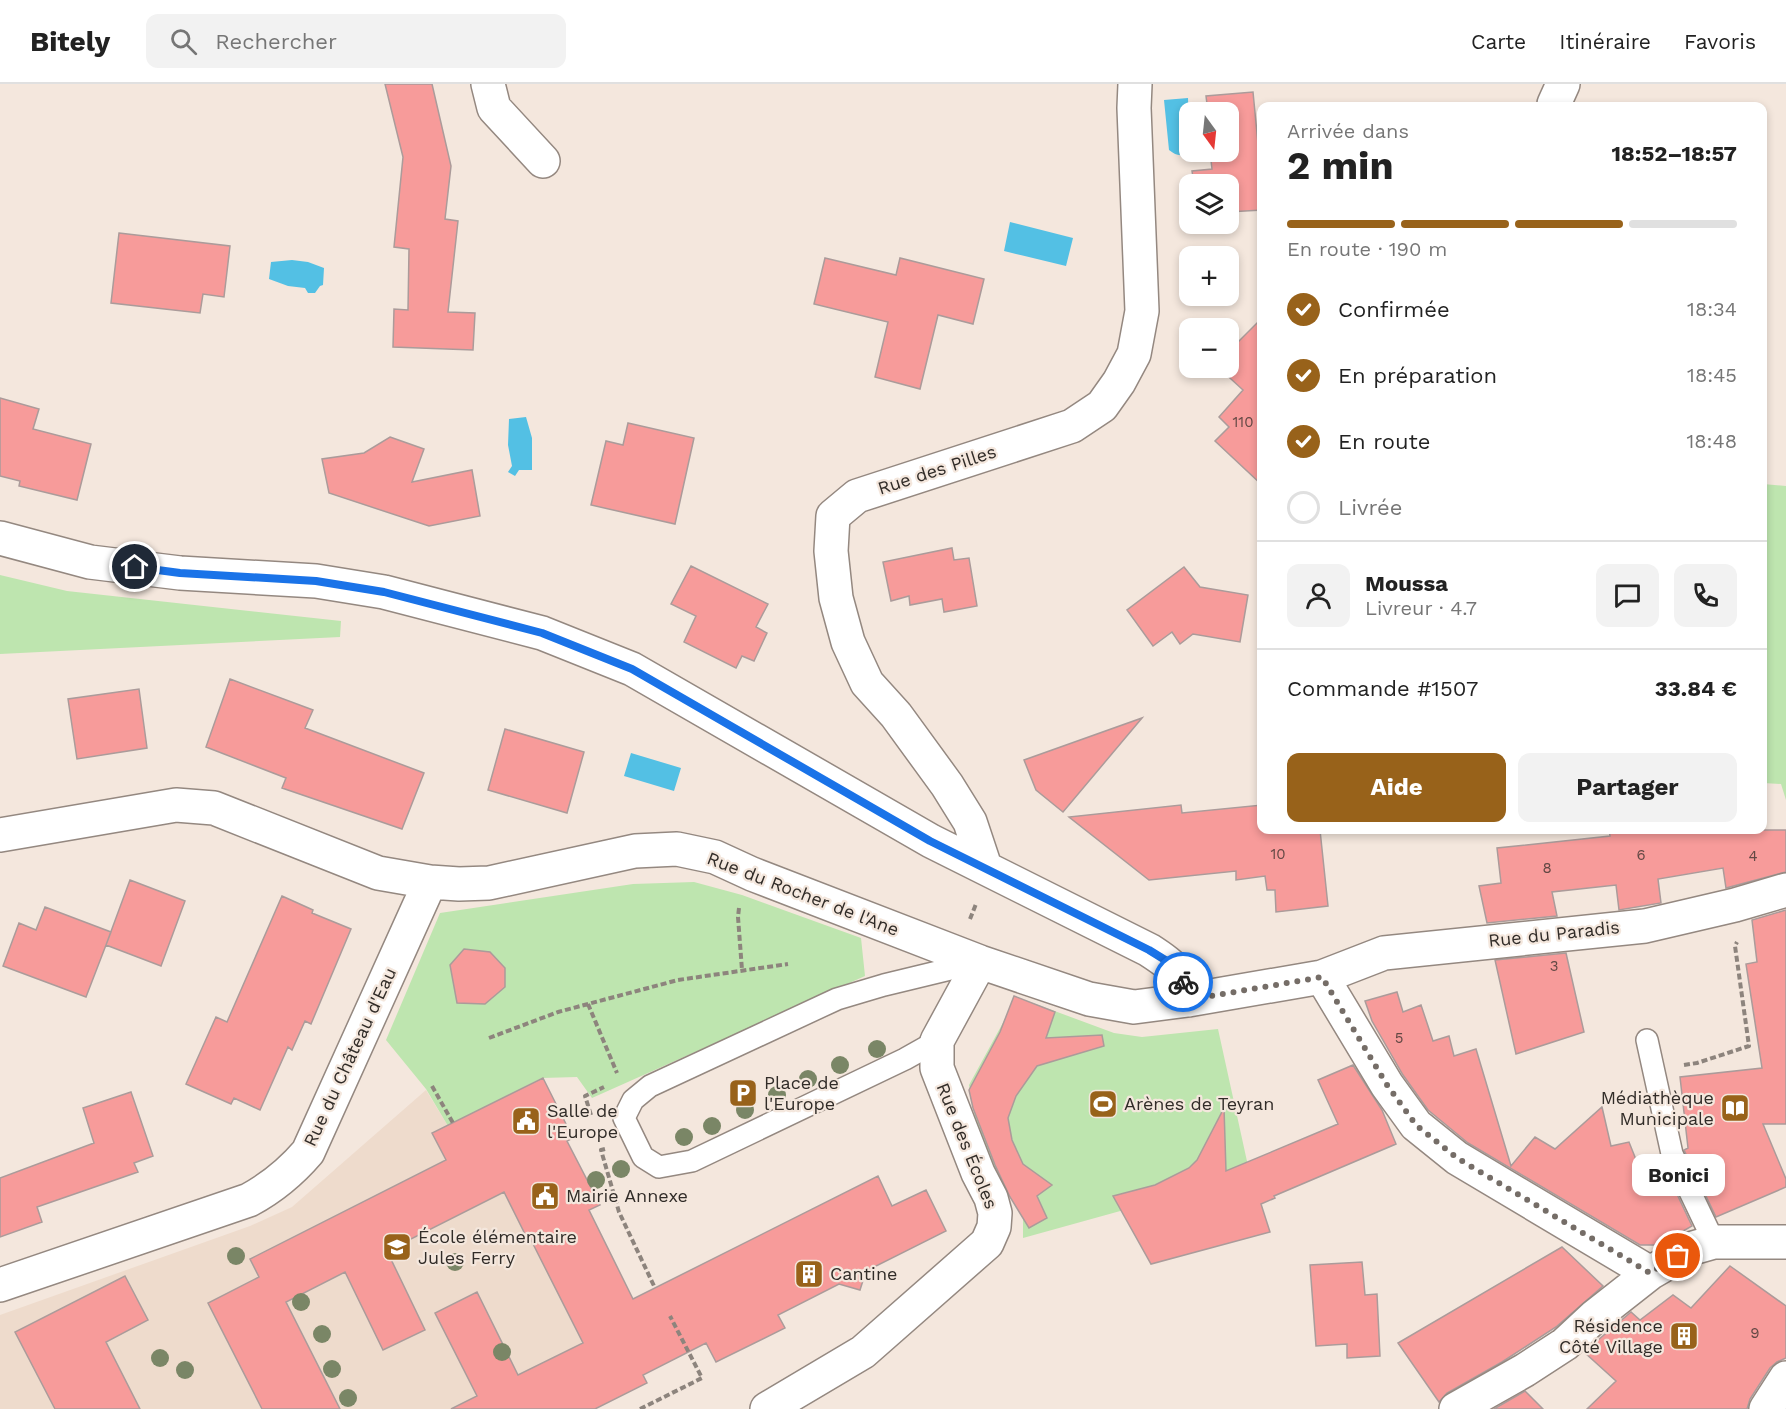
<!DOCTYPE html>
<html lang="fr">
<meta charset="utf-8">
<style>
:root{--surface:#fff;--page:#f2f2f2;--text:#222;--muted:#767676;--line:#e0e0e0;--accent:#98621a}
body{margin:0;font-family:"Work Sans",sans-serif;background:var(--page);color:var(--text);height:100vh;display:flex;flex-direction:column;font-size:22px;white-space:nowrap}
*{box-sizing:border-box;margin:0}
p{font-size:20px;color:var(--muted)}
.icon{flex:none;width:33px;height:33px;fill:none;stroke:currentColor;stroke-width:2;stroke-linecap:round;stroke-linejoin:round}
.map{position:relative;flex:1;overflow:hidden}
.sheet{position:absolute;left:1257px;top:18px;width:510px;height:732px;display:flex;flex-direction:column;background:var(--surface);border-radius:12px;box-shadow:0 3px 9px #0003}
.sheet>*{flex:none}
.needle{width:39px;rotate:165deg}
.buttons{position:absolute;left:1179px;top:18px;display:grid;gap:12px}
.buttons a{display:grid;place-items:center;width:60px;height:60px;border-radius:12px;background:var(--surface);box-shadow:0 3px 9px #0003;font-size:30px}
.pin{position:absolute;display:grid;place-items:center;width:51px;height:51px;color:#fff;margin:-26px;border:3px solid #fff;border-radius:50%;box-shadow:0 2px 6px #0007}
.courier{position:absolute;display:grid;place-items:center;width:60px;height:60px;margin:-30px;border:4px solid #1a73e8;border-radius:50%;background:#fff;color:#222;box-shadow:0 2px 8px #0007}
.bubble{position:absolute;height:42px;border-radius:12px;background:var(--surface);box-shadow:0 3px 9px #0003;font-size:20px;font-weight:700;line-height:42px;text-align:center}
.summary em{font-style:normal;font-weight:700}
.summary div{display:flex;flex-direction:column-reverse}
.summary{display:flex;align-items:center;justify-content:space-between;height:102px;padding:0 30px}
h1{font-size:39px;font-weight:700;line-height:45px}
.bar{display:grid;grid-template-columns:repeat(4,1fr);gap:9px 6px;align-content:center;height:72px;padding:0 30px}
.bar i{height:8px;border-radius:4px;background:var(--line)}
.bar .selected{background:var(--accent)}
.bar p{grid-column:span 4}
.line{display:flex;align-items:center;gap:15px;padding:0 30px;border-top:2px solid var(--line)}
.line div{flex:1}
.round{display:grid;place-items:center;flex:none;width:63px;height:63px;border-radius:12px;background:var(--page)}
ol{padding:0 30px;list-style:none}
li{display:flex;align-items:center;gap:18px;height:66px}
li p{margin-inline-start:auto}
li .icon{padding:6px;border-radius:50%;background:var(--accent);color:#fff;stroke-width:4}
li:last-child{color:var(--muted)}
li i{width:33px;height:33px;border:3px solid var(--line);border-radius:50%}
.primary-button{display:flex;gap:12px;margin-top:auto;padding:12px 30px}
.primary-button a{flex:1;height:69px;border-radius:12px;background:var(--accent);color:#fff;font-size:24px;font-weight:700;line-height:69px;text-align:center}
.primary-button a+a{background:var(--page);color:var(--text)}
header{display:flex;align-items:center;gap:36px;box-sizing:border-box;height:84px;padding:0 30px;background:var(--surface);border-bottom:2px solid var(--line)}
header strong{font-size:28px}
nav{display:flex;gap:33px;margin-inline-start:auto;font-size:21px}
.search{width:420px;height:54px;background:var(--page);display:flex;align-items:center;gap:15px;box-sizing:border-box;padding:0 21px;border-radius:12px;color:var(--muted);font-size:22px}
.map>svg:first-child{display:block}
.built{fill:#eedbcc}
.green{fill:#bee5af}
.water{fill:#53c0e4}
.building{fill:#f79b9a;stroke:#ab9b9a;stroke-width:1.5}
.lines{fill:none;stroke-linecap:round;stroke-linejoin:round}
.lane-casing{stroke:#948880;stroke-width:24}
.street-casing{stroke:#948880;stroke-width:36}
.path{stroke:#8d847d;stroke-width:4;stroke-dasharray:6 3;stroke-linecap:butt}
.lane{stroke:#fff;stroke-width:21}
.street{stroke:#fff;stroke-width:33}
.tree{fill:#7a8666}
.done{stroke:#756d67;stroke-width:6;stroke-dasharray:0 10.8}
.route{stroke:#1a73e8;stroke-width:8}
.labels{text-anchor:middle;stroke-width:4.5;stroke-linejoin:round;paint-order:stroke}
.number-label{font-size:15px;fill:#624844}
.street-label{font-size:18px;fill:#312c28;stroke:#f4e7dd}
.poi-label{font-size:18px;fill:#312c28;stroke:#f4e7dd;text-anchor:start}
</style>
<header>
<strong>Bitely</strong>
<div class="search"><svg class="icon" aria-label="search" viewBox="0 0 24 24"><circle cx="10" cy="10" r="6"/><path d="M15 15l6 6"/></svg>Rechercher</div>
<nav><a>Carte</a><a>Itinéraire</a><a>Favoris</a></nav>
</header>
<div class="map">
<svg width="1786" height="1325" viewBox="0 0 1786 1325">
<rect width="100%" height="100%" fill="#f4e7dd"/>
<!-- built -->
<path class="built" d="M 426,1006 L 448,1042 L 432,1050 L 469,1122 L 500,1099 L 529,1156 L 538,1152 L 647,1243 L 666,1279 L 644,1291 L 647,1299 L 595,1325 L 0,1325 L 0,1231 L 250,1142 L 292,1123 Z"/>
<!-- green -->
<path class="green" d="M 1763,400 L 1786,402 L 1786,716 L 1781,700 L 1763,699 Z
M 0,491 L 67,507 L 341,537 L 340,553 L 0,570 Z
M 694,798 L 742,811 L 861,854 L 865,892 L 592,1014 L 577,993 L 542,994 L 448,1042 L 426,1005 L 386,956 L 440,829 L 633,800 Z
M 1014,912 L 1114,949 L 1142,953 L 1218,945 L 1250,1091 L 1023,1154 L 1023,1133 L 1018,1122 L 1000,1098 L 981,1066 L 969,1001 L 1005,935 Z"/>
<!-- water -->
<path class="water" d="M 1188,14 L 1190,68 C 1181,73 1177,72 1169,66 L 1164,16 Z
M 1010,138 L 1073,154 L 1066,182 L 1004,167 Z
M 292,176 L 308,178 L 324,184 L 323,201 L 320,202 L 315,209 L 308,209 L 305,204 L 288,202 L 269,195 L 271,178 Z
M 526,333 L 532,354 L 532,386 L 519,386 L 515,392 L 508,388 L 512,382 L 508,361 L 509,335 Z
M 631,669 L 681,684 L 674,707 L 624,692 Z"/>
<!-- building -->
<path class="building" d="M 385,0 L 432,0 L 451,82 L 445,135 L 458,137 L 448,228 L 475,229 L 473,266 L 393,263 L 394,225 L 408,226 L 409,165 L 394,163 L 403,73 Z
M 1253,8 L 1262,101 L 1262,126 L 1228,128 L 1228,100 L 1194,100 L 1192,87 L 1212,85 L 1210,68 L 1228,68 L 1228,28 L 1208,28 L 1206,12 Z
M 119,149 L 230,162 L 224,213 L 203,210 L 200,229 L 111,219 Z
M 825,174 L 896,191 L 900,174 L 984,195 L 973,240 L 938,231 L 920,305 L 875,293 L 888,238 L 814,220 Z
M 1262,234 L 1262,401 L 1215,357 L 1229,343 L 1219,333 L 1243,306 L 1219,284 L 1228,284 L 1228,268 Z
M 0,314 L 39,325 L 33,345 L 91,360 L 77,416 L 19,402 L 20,397 L 0,392 Z
M 628,339 L 694,354 L 675,440 L 591,421 L 606,357 L 623,361 Z
M 390,353 L 424,365 L 412,398 L 472,386 L 480,432 L 429,442 L 329,409 L 322,375 L 364,369 Z
M 952,464 L 954,476 L 969,474 L 977,522 L 944,528 L 942,515 L 910,521 L 909,512 L 891,517 L 883,478 Z
M 691,482 L 768,520 L 756,543 L 767,549 L 754,577 L 742,572 L 736,584 L 684,558 L 696,532 L 671,520 Z
M 1184,483 L 1200,503 L 1248,511 L 1240,558 L 1193,550 L 1180,560 L 1172,548 L 1153,562 L 1127,526 Z
M 230,595 L 313,626 L 305,644 L 424,689 L 402,745 L 282,704 L 286,694 L 206,663 Z
M 139,605 L 147,664 L 77,675 L 68,615 Z
M 1142,634 L 1063,728 L 1036,706 L 1024,676 Z
M 505,645 L 584,668 L 567,729 L 488,706 Z
M 1181,721 L 1182,729 L 1262,721 L 1262,746 L 1320,746 L 1328,822 L 1276,828 L 1275,806 L 1267,806 L 1265,792 L 1236,796 L 1236,787 L 1149,796 L 1069,733 Z
M 1609,746 L 1786,746 L 1786,788 L 1726,804 L 1723,784 L 1658,795 L 1661,819 L 1619,826 L 1616,801 L 1552,808 L 1557,832 L 1487,839 L 1479,802 L 1501,799 L 1497,764 L 1610,752 Z
M 130,796 L 185,817 L 161,882 L 106,861 Z
M 282,812 L 313,826 L 312,829 L 351,845 L 311,940 L 305,937 L 292,966 L 288,963 L 260,1026 L 234,1014 L 231,1020 L 186,1000 L 216,933 L 227,938 Z
M 45,823 L 111,848 L 86,913 L 3,882 L 19,839 L 36,846 Z
M 1786,826 L 1786,1040 L 1763,1040 L 1786,1095 L 1786,1103 L 1716,1133 L 1684,1066 L 1688,1064 L 1680,993 L 1762,984 L 1746,880 L 1757,878 L 1752,836 Z
M 464,865 L 490,868 L 505,884 L 505,903 L 485,920 L 457,919 L 450,881 Z
M 1566,869 L 1584,948 L 1516,970 L 1495,876 Z
M 1397,908 L 1403,928 L 1421,921 L 1433,957 L 1449,952 L 1454,972 L 1476,965 L 1511,1082 L 1535,1053 L 1555,1065 L 1602,1023 L 1611,1062 L 1629,1058 L 1637,1078 L 1659,1072 L 1692,1142 L 1659,1161 L 1640,1161 L 1468,1059 L 1428,1026 L 1403,991 L 1372,937 L 1365,917 Z
M 1014,912 L 1055,928 L 1046,954 L 1102,951 L 1104,962 L 1037,982 L 1016,1012 L 1008,1034 L 1012,1056 L 1023,1080 L 1052,1101 L 1037,1112 L 1047,1134 L 1029,1144 L 1010,1113 L 995,1081 L 973,1024 L 969,1006 L 1000,948 Z
M 1353,981 L 1382,1026 L 1396,1060 L 1274,1112 L 1275,1114 L 1261,1120 L 1270,1148 L 1151,1180 L 1113,1112 L 1155,1101 L 1189,1084 L 1197,1076 L 1224,1024 L 1226,1087 L 1338,1040 L 1318,996 Z
M 543,994 L 573,1054 L 567,1057 L 600,1121 L 589,1126 L 633,1215 L 878,1092 L 892,1122 L 926,1106 L 946,1147 L 866,1187 L 860,1206 L 839,1200 L 778,1231 L 785,1244 L 716,1278 L 706,1259 L 643,1291 L 647,1299 L 595,1325 L 451,1325 L 477,1312 L 435,1229 L 477,1208 L 518,1291 L 583,1259 L 531,1156 L 528,1156 L 504,1108 L 387,1167 L 425,1246 L 383,1266 L 345,1188 L 286,1218 L 340,1325 L 262,1325 L 208,1219 L 259,1193 L 250,1175 L 446,1076 L 432,1049 Z
M 131,1008 L 153,1072 L 134,1079 L 138,1088 L 37,1123 L 42,1138 L 0,1153 L 0,1094 L 94,1059 L 83,1024 Z
M 1562,1163 L 1603,1202 L 1556,1243 L 1502,1278 L 1447,1309 L 1439,1318 L 1398,1259 Z
M 1362,1178 L 1365,1211 L 1377,1210 L 1380,1272 L 1347,1274 L 1347,1260 L 1316,1262 L 1310,1181 Z
M 1730,1182 L 1786,1222 L 1786,1274 L 1777,1278 L 1770,1284 L 1750,1315 L 1747,1325 L 1587,1325 L 1616,1297 L 1584,1268 L 1631,1228 L 1640,1236 L 1673,1211 L 1691,1224 Z
M 125,1192 L 148,1236 L 106,1258 L 140,1325 L 55,1325 L 15,1248 Z
M 1525,1307 L 1543,1325 L 1494,1325 Z"/>
<g class="lines">
<!-- lane casing -->
<g class="lane-casing">
<path id="lane" d="M 1647,956 L 1672,1070 L 1714,1158
M 937,957 L 905,975 L 692,1077 L 659,1083 L 643,1073 L 624,1034 L 633,1016 L 650,1002 L 837,915 L 884,901 L 979,878"/>
</g>
<!-- street casing -->
<g class="street-casing">
<path id="street" d="M 488,0 L 494,24 L 543,77
M 1554,20 L 1563,0
M 0,454 L 90,478 L 180,489 L 316,497 L 384,508 L 542,549 L 632,585 L 931,757 L 1149,866 C 1174,882 1180,887 1188,916
M 0,751 L 176,721 L 214,724 L 378,789 L 430,798 L 459,800 L 489,799 L 635,767 L 677,765 L 715,773 L 752,790 L 980,878 L 1089,915 L 1134,923 L 1188,916 L 1322,893 L 1384,869 L 1645,842 L 1735,821 L 1786,806
M 985,783 L 970,738 L 947,701 L 896,631 L 867,599 L 848,558 L 836,514 L 831,467 L 833,432 L 857,412 L 1072,342 L 1102,322 L 1119,298 L 1134,270 L 1142,227 L 1134,24 L 1135,0
M 1322,893 L 1387,1001 L 1416,1041 L 1457,1074 L 1650,1189
M 0,1201 L 249,1116 C 273,1103 290,1089 308,1068 L 430,798
M 767,1325 L 863,1268 L 987,1159 L 994,1143 L 995,1129 L 991,1114 L 978,1089 L 937,984 L 937,957 L 980,878
M 1456,1325 L 1525,1286 L 1565,1260 L 1594,1233 L 1650,1189 L 1693,1164 L 1714,1158 L 1786,1158
M 1766,1325 L 1786,1294"/>
</g>
<!-- path -->
<path class="path" d="M 739,824 L 738,833 L 742,886
M 970,835 L 976,820
M 588,920 L 617,989
M 489,954 L 558,928 L 678,896 L 788,880
M 1684,981 L 1697,979 L 1749,962 L 1735,862 L 1737,858
M 432,1002 L 453,1039
M 591,1031 L 585,1012 L 604,1003
M 605,1065 L 601,1066 L 619,1128 L 655,1204
M 640,1325 L 702,1294 L 670,1232"/>
<!-- lane -->
<use href="#lane" class="lane"/>
<!-- street -->
<use href="#street" class="street"/>
</g>
<!-- trees -->
<g class="tree">
<circle cx="877" cy="965" r="9"/>
<circle cx="840" cy="981" r="9"/>
<circle cx="808" cy="995" r="9"/>
<circle cx="777" cy="1011" r="9"/>
<circle cx="745" cy="1026" r="9"/>
<circle cx="712" cy="1042" r="9"/>
<circle cx="684" cy="1053" r="9"/>
<circle cx="621" cy="1085" r="9"/>
<circle cx="596" cy="1096" r="9"/>
<circle cx="236" cy="1172" r="9"/>
<circle cx="455" cy="1178" r="9"/>
<circle cx="301" cy="1218" r="9"/>
<circle cx="322" cy="1250" r="9"/>
<circle cx="502" cy="1268" r="9"/>
<circle cx="160" cy="1274" r="9"/>
<circle cx="332" cy="1285" r="9"/>
<circle cx="185" cy="1286" r="9"/>
<circle cx="348" cy="1314" r="9"/>
</g>
<g class="lines">
<!-- done -->
<path class="done" d="M 1183,898 L 1188,916 L 1322,893 L 1387,1001 L 1416,1041 L 1457,1074 L 1650,1189 L 1678,1172"/>
<!-- route -->
<path class="route" d="M 135,483 L 180,489 L 316,497 L 384,508 L 542,549 L 632,585 L 930,757 L 1149,866 L 1170,879 L 1183,898"/>
</g>
<!-- icons -->
<defs>
<g id="parking-square" transform="scale(1.5)"><rect x="-9" y="-9" width="18" height="18" rx="4" fill="#98621a" stroke="#f4e7dd"/><path d="M-3.5-5.5H1a3.5 3.5 0 0 1 0 7H-1V5.5H-3.5ZM-1-3.4V-.6H.8a1.4 1.4 0 0 0 0-2.8Z" fill="#fff"/></g>
<g id="stadium-square" transform="scale(1.5)"><rect x="-9" y="-9" width="18" height="18" rx="4" fill="#98621a" stroke="#f4e7dd"/><path d="M0-5a6.5 5 0 1 0 0 10a6.5 5 0 1 0 0-10ZM-3.5-1.8h7v3.6h-7Z" fill="#fff"/></g>
<g id="library-square" transform="scale(1.5)"><rect x="-9" y="-9" width="18" height="18" rx="4" fill="#98621a" stroke="#f4e7dd"/><path d="M-6-4Q-3-5.5-.7-3.5V5Q-3 3-6 4ZM6-4Q3-5.5 .7-3.5V5Q3 3 6 4Z" fill="#fff"/></g>
<g id="civic-square" transform="scale(1.5)"><rect x="-9" y="-9" width="18" height="18" rx="4" fill="#98621a" stroke="#f4e7dd"/><path d="M-.6-6.5H3V-4.5H.6V-3L4-1V1h2V6H-6V1h2V-1L-.6-3ZM-1.2 2.5V6h2.4V2.5Z" fill="#fff"/></g>
<g id="school-square" transform="scale(1.5)"><rect x="-9" y="-9" width="18" height="18" rx="4" fill="#98621a" stroke="#f4e7dd"/><path d="M0-5L7-2L0 1L-7-2ZM-4 1L0 2.5L4 1V4Q0 6-4 4Z" fill="#fff"/></g>
<g id="building-square" transform="scale(1.5)"><rect x="-9" y="-9" width="18" height="18" rx="4" fill="#98621a" stroke="#f4e7dd"/><path d="M-4-6H4V6H1V3H-1V6H-4ZM-2.5-4.3h1.7v1.8h-1.7ZM.8-4.3h1.7v1.8H.8ZM-2.5-1h1.7V.8h-1.7ZM.8-1h1.7V.8H.8Z" fill="#fff"/></g>
</defs>
<g fill-rule="evenodd">
<use href="#parking-square" x="743" y="1009"/>
<use href="#stadium-square" x="1103" y="1020"/>
<use href="#library-square" x="1735" y="1024"/>
<use href="#civic-square" x="526" y="1037"/>
<use href="#civic-square" x="545" y="1112"/>
<use href="#school-square" x="397" y="1163"/>
<use href="#building-square" x="809" y="1190"/>
<use href="#building-square" x="1684" y="1252"/>
</g>
<g class="labels">
<!-- number labels -->
<g class="number-label">
<text x="1243" y="343">110</text>
<text x="1278" y="775">10</text>
<text x="1641" y="776">6</text>
<text x="1753" y="777">4</text>
<text x="1547" y="789">8</text>
<text x="1554" y="887">3</text>
<text x="1399" y="959">5</text>
<text x="1755" y="1254">9</text>
</g>
<!-- street labels -->
<g class="street-label">
<text transform="translate(937 386) rotate(-18)" y="6">Rue des Pilles</text>
<text transform="translate(803 810) rotate(21)" y="6">Rue du Rocher de l'Ane</text>
<text transform="translate(1554 850) rotate(-6)" y="6">Rue du Paradis</text>
<text transform="translate(350 973) rotate(-65)" y="6">Rue du Château d'Eau</text>
<text transform="translate(967 1062) rotate(68)" y="6">Rue des Écoles</text>
</g>
<!-- poi labels -->
<g class="poi-label">
<text x="764" y="1005">Place de<tspan x="764" dy="21">l'Europe</tspan></text>
<text x="1714" y="1020" text-anchor="end">Médiathèque<tspan x="1714" dy="21">Municipale</tspan></text>
<text x="1124" y="1026">Arènes de Teyran</text>
<text x="547" y="1033">Salle de<tspan x="547" dy="21">l'Europe</tspan></text>
<text x="566" y="1118">Mairie Annexe</text>
<text x="418" y="1159">École élémentaire<tspan x="418" dy="21">Jules Ferry</tspan></text>
<text x="830" y="1196">Cantine</text>
<text x="1663" y="1248" text-anchor="end">Résidence<tspan x="1663" dy="21">Côté Village</tspan></text>
</g>
</g>
</svg>
<div class="buttons">
<a><svg class="needle" viewBox="-14 -14 28 28"><path d="M0-13l5 13h-10z" fill="#e53935"/><path d="M0 13l5-13h-10z" fill="#767676"/></svg></a>
<a><svg class="icon" aria-label="layers" viewBox="0 0 24 24"><path d="M12 4l9 5-9 5-9-5zM3 14l9 5 9-5"/></svg></a>
<a>+</a>
<a>−</a>
</div>
<div class="pin" style="left:1678px;top:1172px;background:#ea580c"><svg class="icon" aria-label="bag" viewBox="0 0 24 24"><path d="M5 8h14l-1 12H6zM9 8a3 3 0 0 1 6 0"/></svg></div>
<div class="pin" style="left:135px;top:483px;background:#1f2937"><svg class="icon" aria-label="home" viewBox="0 0 24 24"><path d="M3 11l9-7 9 7M6 9v11h12V9"/></svg></div>
<div class="courier" style="left:1183px;top:898px"><svg class="icon" aria-label="bike" viewBox="0 0 24 24"><circle cx="6" cy="16" r="4"/><circle cx="18" cy="16" r="4"/><path d="M6 16l4-8h5l3 8M10 8l3 8H6M13 5h3"/></svg></div>
<div class="bubble" style="left:1632px;top:1070px;width:93px">Bonici</div>
<section class="sheet">
<div class="summary"><div><h1>2 min</h1><p>Arrivée dans</p></div><em>18:52–18:57</em></div>
<div class="bar"><i class="selected"></i><i class="selected"></i><i class="selected"></i><i></i><p>En route · 190 m</p></div>
<ol>
<li><svg class="icon" aria-label="check" viewBox="0 0 24 24"><path d="M5 12l5 5 9-10"/></svg>Confirmée<p>18:34</p></li>
<li><svg class="icon" aria-label="check" viewBox="0 0 24 24"><path d="M5 12l5 5 9-10"/></svg>En préparation<p>18:45</p></li>
<li><svg class="icon" aria-label="check" viewBox="0 0 24 24"><path d="M5 12l5 5 9-10"/></svg>En route<p>18:48</p></li>
<li><i></i>Livrée</li>
</ol>
<div class="line" style="height:108px"><a class="round"><svg class="icon" aria-label="person" viewBox="0 0 24 24"><circle cx="12" cy="8" r="4"/><path d="M4 21q1-7 8-7t8 7"/></svg></a><div><b>Moussa</b><p>Livreur · 4.7</p></div><a class="round"><svg class="icon" aria-label="chat" viewBox="0 0 24 24"><path d="M4 5h16v11H9l-5 4z"/></svg></a><a class="round"><svg class="icon" aria-label="phone" viewBox="0 0 24 24"><path d="M5 4h4l2 5-3 2q2 4 5 5l2-3 5 2v4C11 20 4 13 5 4z"/></svg></a></div>
<div class="line" style="height:78px"><div>Commande #1507</div><b>33.84 €</b></div>
<div class="primary-button"><a>Aide</a><a>Partager</a></div>
</section>
</div>
